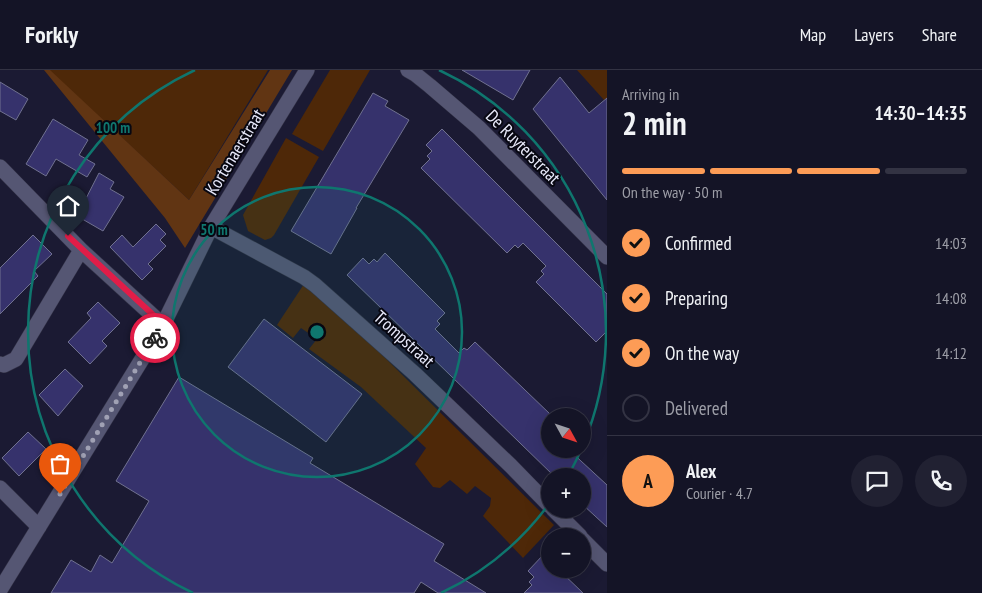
<!DOCTYPE html>
<meta charset="utf-8">
<style>
:root{--surface:#141426;--page:#212132;--text:#f1f3f6;--muted:#9d9ea7;--line:#333343;--accent:#fd9c56}
body{margin:0;font-family:"PT Sans Narrow",sans-serif;background:var(--page);color:var(--text);height:100vh;display:flex;flex-direction:column;font-size:19px;white-space:nowrap}
*{box-sizing:border-box;margin:0}
p{font-size:16px;color:var(--muted)}
.icon{flex:none;width:28px;height:28px;fill:none;stroke:currentColor;stroke-width:2;stroke-linecap:round;stroke-linejoin:round}
.map{position:relative;flex:1;overflow:hidden}
.sheet{display:flex;flex-direction:column;background:var(--surface);width:375px}
.sheet>*{flex:none}
.needle{width:32px;rotate:130deg}
.buttons{position:absolute;left:541px;top:338px;display:grid;gap:10px}
.buttons a{display:grid;place-items:center;width:50px;height:50px;border-radius:50%;background:var(--surface);box-shadow:0 5px 20px #0002,0 0 0 1px var(--line);font-size:25px}
.pin{position:absolute;display:grid;place-items:center;width:42px;height:42px;color:#fff;margin:-51px -21px;border-radius:50% 50% 50% 0;rotate:-45deg;box-shadow:0 0 5px #0007}
.pin .icon{rotate:45deg}
.courier{position:absolute;display:grid;place-items:center;width:50px;height:50px;margin:-25px;border:4px solid #e11d48;border-radius:50%;background:#fff;color:#222;box-shadow:0 1px 6px #0007}
.head em{font-style:normal;font-weight:600}
.head div{display:flex;flex-direction:column-reverse}
.head{display:flex;align-items:center;justify-content:space-between;height:85px;padding:0 15px}
h1{font-size:32px;font-weight:600;line-height:38px}
.bar{display:grid;grid-template-columns:repeat(4,1fr);gap:8px 5px;align-content:center;height:60px;padding:0 15px}
.bar i{height:6px;border-radius:4px;background:var(--line)}
.bar .active{background:var(--accent)}
.bar p{grid-column:span 4}
.line{display:flex;align-items:center;gap:12px;padding:0 15px;border-top:1px solid var(--line)}
.line div{flex:1}
.round{display:grid;place-items:center;flex:none;width:52px;height:52px;border-radius:26px;background:var(--page)}
ol{padding:0 15px;list-style:none}
li{display:flex;align-items:center;gap:15px;height:55px}
li p{margin-inline-start:auto}
li .icon{padding:5px;border-radius:50%;background:var(--accent);color:#111;stroke-width:4}
li:last-child{color:var(--muted)}
li i{width:28px;height:28px;border:2px solid var(--line);border-radius:50%}
header{display:flex;align-items:center;gap:30px;box-sizing:border-box;height:70px;padding:0 25px;background:var(--surface);border-bottom:1px solid var(--line)}
header strong{font-size:24px}
nav{display:flex;gap:28px;margin-inline-start:auto;font-size:18px}
main{display:flex;flex:1;min-height:0}
.map>svg:first-child{display:block}
.green{fill:#4e2808}
.forest{fill:#613513}
.building{fill:#36326c;stroke:#707190}
.lines{fill:none;stroke-linecap:round;stroke-linejoin:round}
.minor-casing{stroke:#343347;stroke-width:16}
.minor{stroke:#555673;stroke-width:15}
.done{stroke:#a0a1b4;stroke-width:5;stroke-dasharray:0 9}
.route{stroke:#e11d48;stroke-width:6}
.ring{fill:none;stroke:#0f766e;stroke-width:2.5}
.labels{text-anchor:middle;stroke-width:4;stroke-linejoin:round;paint-order:stroke}
.street-label{font-size:18px;fill:#e8e9fa;stroke:#070711}
.centre{fill:#0f766e;stroke:#070711;stroke-width:2.5}
.ring-label{font-size:15px;text-anchor:middle;font-weight:bold;fill:#0f766e;stroke:#070711;stroke-width:4;stroke-linejoin:round;paint-order:stroke}
</style>
<header>
<strong>Forkly</strong>
<nav><a>Map</a><a>Layers</a><a>Share</a></nav>
</header>
<main>
<div class="map">
<svg width="607" height="523" viewBox="0 0 607 523">
<rect width="100%" height="100%" fill="#1b1a33"/>
<!-- green -->
<path class="green" d="M 49,0 L 268,0 L 189,130 Z
M 330,0 L 370,0 L 323,81 L 292,64 Z
M 577,0 L 607,0 L 607,28 L 604,30 Z
M 286,68 L 319,87 L 274,165 L 271,168 L 265,170 L 248,161 L 243,145 Z
M 304,214 L 370,273 L 554,455 L 523,488 L 483,446 L 490,436 L 491,428 L 475,416 L 467,424 L 450,410 L 440,418 L 433,417 L 415,394 L 426,378 L 361,317 L 309,279 L 317,269 L 301,258 L 293,268 L 277,255 Z"/>
<!-- forest -->
<path class="forest" d="M 44,0 L 50,0 L 189,130 L 270,0 L 292,0 L 185,178 L 165,148 Z"/>
<!-- building -->
<path class="building" d="M 462,0 L 530,0 L 513,30 Z
M 560,7 L 589,43 L 607,28 L 607,130 L 533,39 Z
M 0,12 L 28,29 L 16,50 L 0,41 Z
M 373,23 L 388,31 L 385,36 L 409,50 L 356,138 L 357,138 L 331,184 L 291,161 Z
M 53,49 L 88,70 L 79,85 L 95,94 L 87,107 L 56,89 L 46,106 L 26,94 Z
M 442,59 L 607,224 L 607,261 L 596,272 L 536,212 L 544,204 L 541,201 L 546,196 L 523,173 L 518,178 L 515,175 L 507,183 L 421,98 L 430,89 L 427,86 L 432,81 L 426,75 Z
M 99,103 L 114,112 L 110,119 L 124,127 L 103,161 L 77,146 Z
M 156,154 L 166,164 L 160,170 L 166,176 L 148,194 L 153,199 L 142,210 L 110,177 L 122,165 L 133,177 Z
M 33,165 L 52,184 L 34,201 L 38,206 L 0,244 L 0,198 Z
M 385,183 L 445,243 L 437,251 L 440,254 L 435,259 L 459,283 L 464,278 L 467,280 L 475,272 L 550,344 L 550,379 L 568,379 L 607,415 L 607,457 L 582,434 L 582,406 L 554,406 L 347,205 L 363,188 L 369,194 L 374,189 L 377,192 Z
M 98,232 L 120,253 L 102,271 L 107,276 L 90,294 L 68,272 L 91,248 L 87,243 Z
M 264,249 L 362,324 L 326,372 L 228,297 Z
M 65,299 L 83,316 L 58,346 L 39,325 Z
M 179,307 L 313,388 L 310,393 L 444,474 L 434,491 L 486,523 L 438,523 L 421,512 L 414,523 L 51,523 L 71,490 L 91,502 L 100,485 L 112,493 L 149,431 L 116,411 Z
M 28,362 L 46,379 L 19,406 L 2,388 Z
M 544,484 L 550,491 L 550,499 L 558,499 L 583,523 L 524,523 L 532,515 L 529,512 L 534,507 L 528,501 Z"/>
<g class="lines">
<!-- minor casing -->
<g class="minor-casing">
<path id="minor" d="M 408,0 L 415,4 L 430,16 L 479,58 L 607,187
M 0,97 L 81,180 L 163,255
M 211,157 L 304,207 L 315,215 L 415,304 L 511,396 L 550,436
M 0,294 L 4,295 L 16,289 L 81,180
M 0,418 L 39,457
M 553,439 L 580,466
M 582,469 L 607,494
M 0,520 L 163,255 L 211,157 L 307,0"/>
</g>
<!-- minor -->
<use href="#minor" class="minor"/>
</g>
<g class="lines">
<!-- done -->
<path class="done" d="M 60,424 L 155,268"/>
<!-- route -->
<path class="route" d="M 68,166 L 163,254 L 155,268"/>
</g>
<!-- distance rings -->
<circle cx="317" cy="262" r="145" fill="#0f766e" fill-opacity=".12"/>
<g class="ring">
<circle cx="317" cy="262" r="145"/>
<path d="M581 380A289 289 0 0 1 569 404M549 434A289 289 0 0 1 441 523M193 523A289 289 0 0 1 195 0M439 0A289 289 0 0 1 583 375"/>
</g>
<g class="labels">
<!-- street labels -->
<g class="street-label">
<text transform="translate(523 77) rotate(45)" y="6">De Ruyterstraat</text>
<text transform="translate(235 82) rotate(-59)" y="6">Kortenaerstraat</text>
<text transform="translate(404 269) rotate(42)" y="6">Trompstraat</text>
</g>
</g>
<circle cx="317" cy="262" r="8" class="centre"/>
<g class="ring-label">
<text x="113" y="63">100 m</text>
<text x="214" y="165">50 m</text>
</g>
</svg>
<div class="buttons">
<a><svg class="needle" viewBox="-14 -14 28 28"><path d="M0-13l5 13h-10z" fill="#e53935"/><path d="M0 13l5-13h-10z" fill="#9d9ea7"/></svg></a>
<a>+</a>
<a>−</a>
</div>
<div class="pin" style="left:60px;top:424px;background:#ea580c"><svg class="icon" aria-label="bag" viewBox="0 0 24 24"><path d="M5 8h14l-1 12H6zM9 8a3 3 0 0 1 6 0"/></svg></div>
<div class="pin" style="left:68px;top:166px;background:#1f2937"><svg class="icon" aria-label="home" viewBox="0 0 24 24"><path d="M3 11l9-7 9 7M6 9v11h12V9"/></svg></div>
<div class="courier" style="left:155px;top:268px"><svg class="icon" aria-label="bike" viewBox="0 0 24 24"><circle cx="6" cy="16" r="4"/><circle cx="18" cy="16" r="4"/><path d="M6 16l4-8h5l3 8M10 8l3 8H6M13 5h3"/></svg></div>
</div>
<section class="sheet">
<div class="head"><div><h1>2 min</h1><p>Arriving in</p></div><em>14:30–14:35</em></div>
<div class="bar"><i class="active"></i><i class="active"></i><i class="active"></i><i></i><p>On the way · 50 m</p></div>
<ol>
<li><svg class="icon" aria-label="check" viewBox="0 0 24 24"><path d="M5 12l5 5 9-10"/></svg>Confirmed<p>14:03</p></li>
<li><svg class="icon" aria-label="check" viewBox="0 0 24 24"><path d="M5 12l5 5 9-10"/></svg>Preparing<p>14:08</p></li>
<li><svg class="icon" aria-label="check" viewBox="0 0 24 24"><path d="M5 12l5 5 9-10"/></svg>On the way<p>14:12</p></li>
<li><i></i>Delivered</li>
</ol>
<div class="line" style="height:90px"><b class="round" style="background:var(--accent);color:#111">A</b><div><b>Alex</b><p>Courier · 4.7</p></div><a class="round"><svg class="icon" aria-label="chat" viewBox="0 0 24 24"><path d="M4 5h16v11H9l-5 4z"/></svg></a><a class="round"><svg class="icon" aria-label="phone" viewBox="0 0 24 24"><path d="M5 4h4l2 5-3 2q2 4 5 5l2-3 5 2v4C11 20 4 13 5 4z"/></svg></a></div>
</section>
</main>
